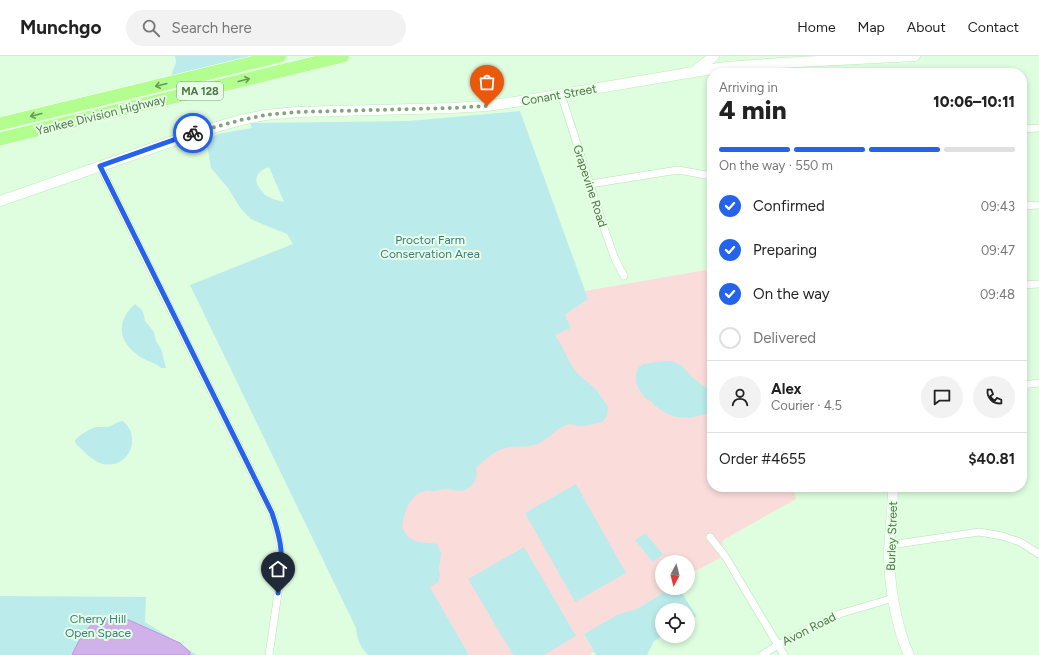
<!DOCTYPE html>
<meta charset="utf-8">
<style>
:root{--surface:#fff;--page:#f2f2f2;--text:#222;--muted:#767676;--line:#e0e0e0;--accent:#2563eb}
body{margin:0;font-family:Figtree,sans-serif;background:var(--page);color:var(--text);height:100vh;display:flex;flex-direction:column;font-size:15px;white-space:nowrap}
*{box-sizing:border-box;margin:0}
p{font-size:13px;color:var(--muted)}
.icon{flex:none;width:22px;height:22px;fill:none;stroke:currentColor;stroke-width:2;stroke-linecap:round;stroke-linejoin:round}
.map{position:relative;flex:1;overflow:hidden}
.side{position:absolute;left:707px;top:12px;width:320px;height:424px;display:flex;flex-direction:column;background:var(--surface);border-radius:16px;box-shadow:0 2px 6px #0003}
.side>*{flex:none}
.needle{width:26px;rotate:187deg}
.tools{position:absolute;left:655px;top:499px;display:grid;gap:8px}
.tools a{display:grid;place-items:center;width:40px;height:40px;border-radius:50%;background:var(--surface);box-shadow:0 2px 6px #0003;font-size:20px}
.pin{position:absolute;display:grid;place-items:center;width:34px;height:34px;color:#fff;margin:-41px -17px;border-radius:50% 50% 50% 0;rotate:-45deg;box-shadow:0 0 4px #0007}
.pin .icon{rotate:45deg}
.courier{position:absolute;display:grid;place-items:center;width:40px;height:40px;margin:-20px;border:3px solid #2563eb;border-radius:50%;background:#fff;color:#222;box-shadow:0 1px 5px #0007}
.overview em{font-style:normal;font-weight:800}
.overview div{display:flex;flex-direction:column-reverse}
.overview{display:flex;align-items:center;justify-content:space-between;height:68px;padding:0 12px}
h1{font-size:26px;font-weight:800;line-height:30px}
.bar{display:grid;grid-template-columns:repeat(4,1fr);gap:6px 4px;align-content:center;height:48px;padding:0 12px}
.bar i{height:5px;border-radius:3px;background:var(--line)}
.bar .current{background:var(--accent)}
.bar p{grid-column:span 4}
.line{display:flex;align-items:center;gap:10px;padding:0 12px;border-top:1px solid var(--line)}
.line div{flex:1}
.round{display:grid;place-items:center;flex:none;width:42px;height:42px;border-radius:21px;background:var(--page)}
ol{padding:0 12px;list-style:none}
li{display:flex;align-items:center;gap:12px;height:44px}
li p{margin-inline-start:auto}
li .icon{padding:4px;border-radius:50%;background:var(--accent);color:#fff;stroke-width:4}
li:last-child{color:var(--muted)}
li i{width:22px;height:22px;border:2px solid var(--line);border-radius:50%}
header{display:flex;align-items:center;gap:24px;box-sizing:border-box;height:56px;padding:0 20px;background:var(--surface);border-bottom:1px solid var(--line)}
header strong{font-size:19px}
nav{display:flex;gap:22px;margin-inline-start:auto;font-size:14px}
.search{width:280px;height:36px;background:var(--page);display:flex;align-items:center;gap:10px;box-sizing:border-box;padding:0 14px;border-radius:22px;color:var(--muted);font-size:15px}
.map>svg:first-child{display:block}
.education{fill:#fadddb}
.green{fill:#bcebec;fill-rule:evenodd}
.water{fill:#d1b1e9;stroke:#be97db}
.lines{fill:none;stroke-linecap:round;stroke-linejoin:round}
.street-casing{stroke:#bbe0b6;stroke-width:8}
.secondary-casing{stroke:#beeab9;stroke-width:11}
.highway-casing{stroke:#fff;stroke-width:14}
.street{stroke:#fff;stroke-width:7}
.secondary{stroke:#fff;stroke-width:10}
.highway{stroke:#b2fe8f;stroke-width:13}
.oneway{stroke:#689857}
.done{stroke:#81a67a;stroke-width:4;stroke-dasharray:0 7.2}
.route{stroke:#2563eb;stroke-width:5}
.labels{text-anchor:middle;stroke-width:4;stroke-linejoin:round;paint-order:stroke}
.shield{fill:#e6ffe7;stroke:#7c9f75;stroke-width:1}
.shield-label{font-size:11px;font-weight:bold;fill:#4f7644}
.street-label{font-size:12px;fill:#4f7644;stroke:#e6ffe7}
.park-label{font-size:12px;fill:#3e7a83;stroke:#e6ffe7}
</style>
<header>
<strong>Munchgo</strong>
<div class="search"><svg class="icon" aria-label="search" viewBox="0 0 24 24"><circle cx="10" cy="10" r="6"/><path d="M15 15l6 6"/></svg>Search here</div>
<nav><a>Home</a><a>Map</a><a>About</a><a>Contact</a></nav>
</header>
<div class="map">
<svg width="1039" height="599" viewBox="0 0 1039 599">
<rect width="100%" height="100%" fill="#defedf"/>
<!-- education -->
<path class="education" d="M 712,213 L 712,431 L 792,431 L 796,443 L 723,484 L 720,502 L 688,519 L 688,506 L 662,506 L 662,532 L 671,532 L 634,555 L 584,578 L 594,596 L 589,599 L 469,599 L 395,472 L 418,403 L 435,377 L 489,305 L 571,272 L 565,259 L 588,243 L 585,235 Z"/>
<!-- green -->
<path class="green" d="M 175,0 L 260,0 L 170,23 L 176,6 Z
M 520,55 L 588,243 L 565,259 L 571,272 L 555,279 C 563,290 567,303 575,314 C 580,321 587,325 593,331 C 599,336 603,344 608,350 L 607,360 L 602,366 C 596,367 588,370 581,370 C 575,370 572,367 566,369 C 554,374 547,385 535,389 C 527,391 520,390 513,391 C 497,392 488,401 476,412 C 478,420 475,429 467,433 C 461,436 453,434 446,433 C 441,433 438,435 434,435 C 430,435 428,434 425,435 C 411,438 405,454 403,466 C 402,470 402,472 404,475 C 412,489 423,485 437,488 L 441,496 L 441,500 L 439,512 L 440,520 L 439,524 L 437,527 L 430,531 L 469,599 L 368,599 C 360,591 357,583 356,572 L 190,229 L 293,188 L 287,178 L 262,168 L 251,163 L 241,153 L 228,132 L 211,112 L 207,88 L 214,80 L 218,78 L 252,72 L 250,67 L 409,65 ZM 269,111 L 284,146 L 273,143 L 265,139 C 263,135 261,135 259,131 C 252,121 260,114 269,111 Z
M 135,248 L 142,254 L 144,259 L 145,265 L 154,276 L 156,285 L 161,293 L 166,312 L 161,312 C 155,306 149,306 142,302 C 119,288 114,267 135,248 Z
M 662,305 L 672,305 L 682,310 L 692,321 L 705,331 L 712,332 L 712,357 L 689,362 L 675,361 L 664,356 L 654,349 L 652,346 L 644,341 L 637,330 L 636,325 L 636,318 L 638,312 L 643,308 Z
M 123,365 C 144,383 126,416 100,407 C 91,404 83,394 76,388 L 75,384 C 81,378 90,372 98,371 C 101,371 105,371 108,371 C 114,369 116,366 123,365 Z
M 576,428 L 626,517 L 575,546 L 525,457 Z
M 645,477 L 663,498 L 653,506 L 635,484 Z
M 524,491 L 576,580 L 544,599 L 513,599 L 468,523 Z
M 671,532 L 679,532 L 696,560 L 688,565 L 688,554 L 662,554 L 663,580 L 654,585 L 647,599 L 596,599 L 584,578 L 619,558 L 637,553 Z
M 0,540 L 146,541 L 145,566 L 197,599 L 0,599 Z"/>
<!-- water -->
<path class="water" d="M 115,561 L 129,564 L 180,587 L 190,596 L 190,599 L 72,599 C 82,578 89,563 115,561 Z"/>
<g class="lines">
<!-- street casing -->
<g class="street-casing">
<path id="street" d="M 561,38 L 604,172 L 615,203 L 624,220
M 1022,73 L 1039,72
M 100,110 L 154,220 L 272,457 L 277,474 L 281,493 L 281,508 L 278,537 L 269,599
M 590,128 L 678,114 L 712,120
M 1022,150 L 1039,149
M 1022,229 L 1039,228
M 1022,329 L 1039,327
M 710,481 L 725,500 L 778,589 L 810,572 L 839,558 L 894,542
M 890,489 L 979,476 L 1002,480 L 1020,486 L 1039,498
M 762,599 L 778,589 L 784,599"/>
</g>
<!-- secondary casing -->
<g class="secondary-casing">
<path id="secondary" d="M 695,15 L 714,0
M 0,145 L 199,76 L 241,64 L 265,59 L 297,56 L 451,52 L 487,50 L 521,45 L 694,16 L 726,11 L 780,7 L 915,0
M 893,431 C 893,453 890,474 889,496 C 889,527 896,571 909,599"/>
</g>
<!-- highway casing -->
<g class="highway-casing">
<path id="highway" d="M 0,68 L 280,0
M 0,83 L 343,0"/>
</g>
<!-- street -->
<use href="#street" class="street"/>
<!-- secondary -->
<use href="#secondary" class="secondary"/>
<!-- highway -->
<use href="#highway" class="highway"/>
</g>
<!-- one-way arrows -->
<defs><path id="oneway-shaft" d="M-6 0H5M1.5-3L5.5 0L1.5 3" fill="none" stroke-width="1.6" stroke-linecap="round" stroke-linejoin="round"/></defs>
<g class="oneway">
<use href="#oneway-shaft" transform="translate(244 24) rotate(-14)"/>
<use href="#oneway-shaft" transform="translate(161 29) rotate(166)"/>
<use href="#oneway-shaft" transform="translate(36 59) rotate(166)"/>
</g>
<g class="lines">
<!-- done -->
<path class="done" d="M 193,77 L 241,64 L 265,59 L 297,56 L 451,52 L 487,50"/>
<!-- route -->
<path class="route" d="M 193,77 L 100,110 L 272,457 C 276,469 280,481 281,494 C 282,508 279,523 278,537"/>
</g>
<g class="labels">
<!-- shield labels -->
<rect class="shield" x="177" y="26" width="46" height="18" rx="3"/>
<g class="shield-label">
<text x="200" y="39">MA 128</text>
</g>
<!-- street labels -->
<g class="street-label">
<text transform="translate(559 39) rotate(-10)" y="4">Conant Street</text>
<text transform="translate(101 59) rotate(-14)" y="4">Yankee Division Highway</text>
<text transform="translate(590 130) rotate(72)" y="4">Grapevine Road</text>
<text transform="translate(892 480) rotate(-88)" y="4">Burley Street</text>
<text transform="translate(809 573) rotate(-27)" y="4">Avon Road</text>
</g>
<!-- park labels -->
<g class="park-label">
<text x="430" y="188">Proctor Farm<tspan x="430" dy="14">Conservation Area</tspan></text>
<text x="98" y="567">Cherry Hill<tspan x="98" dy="14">Open Space</tspan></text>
</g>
</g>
</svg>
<div class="tools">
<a><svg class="needle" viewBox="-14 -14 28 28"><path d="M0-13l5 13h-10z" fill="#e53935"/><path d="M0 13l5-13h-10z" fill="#767676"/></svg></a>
<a><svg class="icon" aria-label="locate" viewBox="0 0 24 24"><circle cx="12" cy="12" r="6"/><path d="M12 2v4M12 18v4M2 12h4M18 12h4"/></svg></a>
</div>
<div class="pin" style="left:487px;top:50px;background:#ea580c"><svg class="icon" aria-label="bag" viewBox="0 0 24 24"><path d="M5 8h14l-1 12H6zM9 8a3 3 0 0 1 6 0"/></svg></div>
<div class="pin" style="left:278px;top:537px;background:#1f2937"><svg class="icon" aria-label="home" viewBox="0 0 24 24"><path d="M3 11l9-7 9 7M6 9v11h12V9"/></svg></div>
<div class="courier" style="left:193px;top:77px"><svg class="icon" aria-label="bike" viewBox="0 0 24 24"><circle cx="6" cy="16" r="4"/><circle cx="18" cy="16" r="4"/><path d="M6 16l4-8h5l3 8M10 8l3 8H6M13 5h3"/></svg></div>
<section class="side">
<div class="overview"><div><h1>4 min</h1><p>Arriving in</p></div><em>10:06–10:11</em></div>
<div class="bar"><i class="current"></i><i class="current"></i><i class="current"></i><i></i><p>On the way · 550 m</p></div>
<ol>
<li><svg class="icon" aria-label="check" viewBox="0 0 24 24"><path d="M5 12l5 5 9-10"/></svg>Confirmed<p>09:43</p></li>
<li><svg class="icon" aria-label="check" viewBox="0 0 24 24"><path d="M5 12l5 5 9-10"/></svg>Preparing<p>09:47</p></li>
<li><svg class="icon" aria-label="check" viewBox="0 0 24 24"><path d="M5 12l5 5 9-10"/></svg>On the way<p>09:48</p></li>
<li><i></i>Delivered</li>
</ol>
<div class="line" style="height:72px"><a class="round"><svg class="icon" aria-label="person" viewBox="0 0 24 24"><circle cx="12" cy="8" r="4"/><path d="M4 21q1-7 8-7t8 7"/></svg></a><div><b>Alex</b><p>Courier · 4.5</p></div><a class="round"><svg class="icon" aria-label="chat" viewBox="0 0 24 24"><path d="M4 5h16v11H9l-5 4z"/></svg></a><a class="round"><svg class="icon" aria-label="phone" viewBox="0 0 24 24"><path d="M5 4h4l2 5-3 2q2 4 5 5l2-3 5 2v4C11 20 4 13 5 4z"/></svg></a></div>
<div class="line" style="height:52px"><div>Order #4655</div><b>$40.81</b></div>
</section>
</div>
